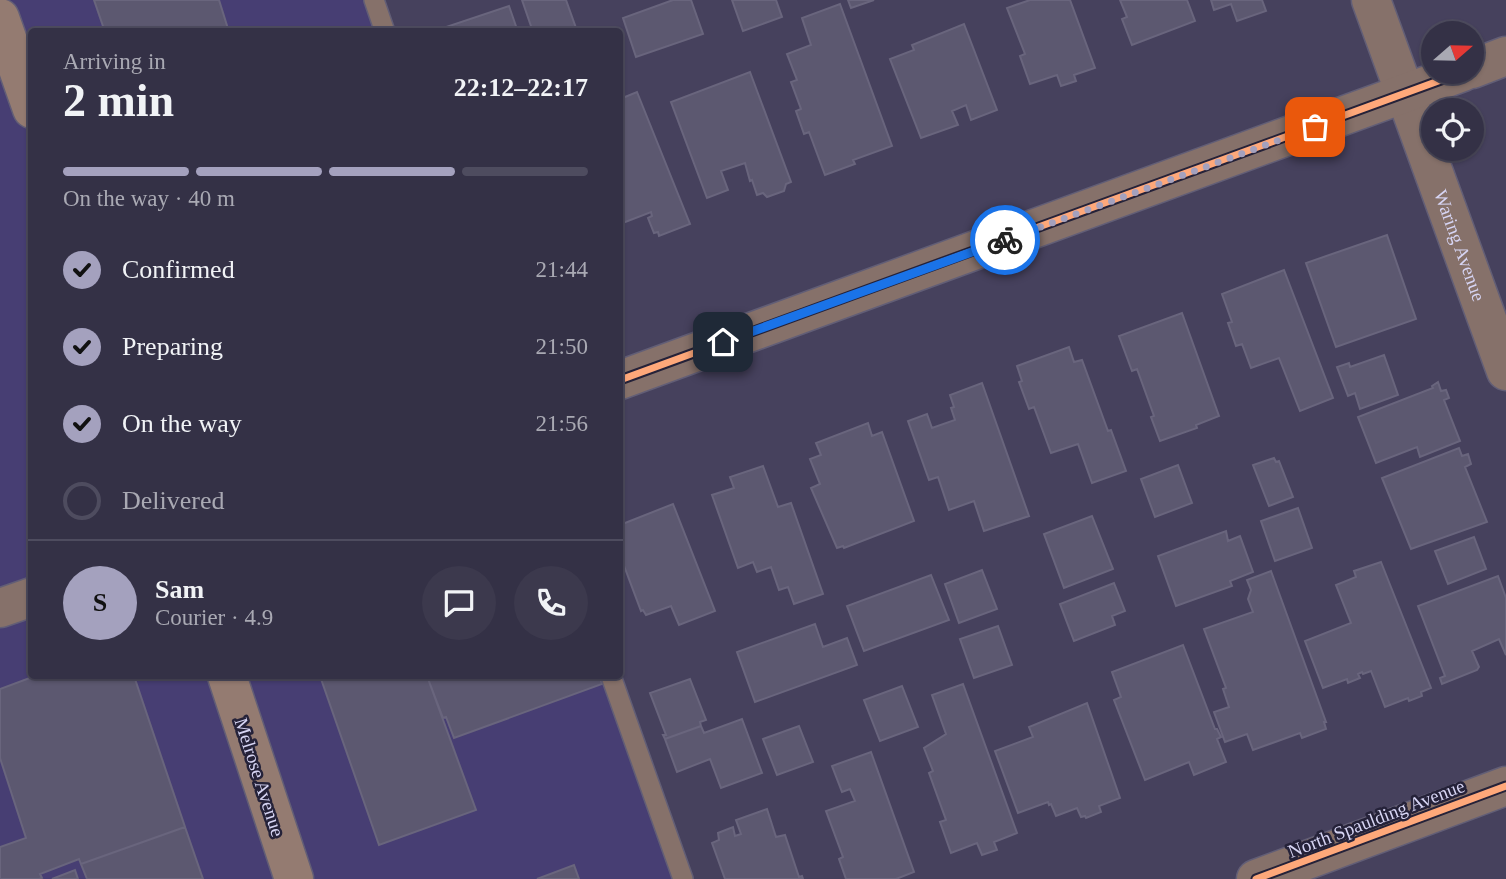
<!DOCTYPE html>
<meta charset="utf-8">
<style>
:root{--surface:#343146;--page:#3c394d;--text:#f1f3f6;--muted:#a9a9b3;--line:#4e4c5f;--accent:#a4a1be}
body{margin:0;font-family:Georgia,serif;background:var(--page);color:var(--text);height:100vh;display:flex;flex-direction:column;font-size:26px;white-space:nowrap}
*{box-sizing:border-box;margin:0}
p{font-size:23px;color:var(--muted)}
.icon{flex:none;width:38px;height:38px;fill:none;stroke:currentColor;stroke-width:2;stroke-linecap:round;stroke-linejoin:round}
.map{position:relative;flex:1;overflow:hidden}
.sheet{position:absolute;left:28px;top:28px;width:595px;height:651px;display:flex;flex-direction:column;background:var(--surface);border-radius:7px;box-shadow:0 2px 5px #0004,0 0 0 2px var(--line)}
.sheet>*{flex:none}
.needle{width:46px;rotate:70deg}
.tools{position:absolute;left:1421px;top:21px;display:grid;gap:14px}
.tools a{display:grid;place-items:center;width:63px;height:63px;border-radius:50%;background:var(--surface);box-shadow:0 2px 5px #0004,0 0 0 2px var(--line);font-size:35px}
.pin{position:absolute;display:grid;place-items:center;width:60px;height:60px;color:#fff;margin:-30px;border-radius:14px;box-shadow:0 4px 10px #0006}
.courier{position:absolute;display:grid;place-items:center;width:70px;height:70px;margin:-35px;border:5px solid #1a73e8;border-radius:50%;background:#fff;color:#222;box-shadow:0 2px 9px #0007}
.summary em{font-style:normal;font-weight:800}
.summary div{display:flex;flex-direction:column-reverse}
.summary{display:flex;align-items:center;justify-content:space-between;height:119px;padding:0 35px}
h1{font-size:46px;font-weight:800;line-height:52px}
.bar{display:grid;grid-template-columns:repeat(4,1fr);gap:10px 7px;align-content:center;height:84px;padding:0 35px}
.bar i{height:9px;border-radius:5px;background:var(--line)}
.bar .on{background:var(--accent)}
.bar p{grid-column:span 4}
.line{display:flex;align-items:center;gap:18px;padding:0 35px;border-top:2px solid var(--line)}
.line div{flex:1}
.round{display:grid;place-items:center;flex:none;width:74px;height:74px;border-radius:37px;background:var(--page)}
ol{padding:0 35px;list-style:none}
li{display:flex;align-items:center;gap:21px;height:77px}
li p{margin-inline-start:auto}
li .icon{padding:7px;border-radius:50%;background:var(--accent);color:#111;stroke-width:4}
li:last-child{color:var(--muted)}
li i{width:38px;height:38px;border:4px solid var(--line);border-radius:50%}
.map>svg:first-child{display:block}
.built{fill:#473e73}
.building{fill:#5c5870;stroke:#69657d;stroke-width:2}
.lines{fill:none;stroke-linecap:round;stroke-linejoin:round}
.lane-casing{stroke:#625e76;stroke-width:22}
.street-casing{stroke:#625e76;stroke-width:41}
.secondary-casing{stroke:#625e76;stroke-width:41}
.lane{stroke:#86716a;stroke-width:19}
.street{stroke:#86716a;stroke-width:38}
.secondary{stroke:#947b71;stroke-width:38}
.cycleway-casing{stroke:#252239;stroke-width:11}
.cycleway{stroke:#fea87a;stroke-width:7}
.done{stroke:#a4a1be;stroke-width:7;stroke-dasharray:0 12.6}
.route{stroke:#1a73e8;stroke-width:9}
.labels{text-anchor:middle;stroke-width:5;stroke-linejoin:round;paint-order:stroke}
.street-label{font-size:19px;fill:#d6d4f3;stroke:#252239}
</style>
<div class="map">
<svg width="1506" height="879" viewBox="0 0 1506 879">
<rect width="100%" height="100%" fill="#46415d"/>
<!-- built -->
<path class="built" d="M 0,0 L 382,0 L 393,31 L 32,32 L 32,676 L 620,676 L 692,879 L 0,879 Z"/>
<!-- building -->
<path class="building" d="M 94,0 L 219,0 L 229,32 L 105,32 Z
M 522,0 L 566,0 L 576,28 L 566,32 L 533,32 Z
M 673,0 L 691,0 L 703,34 L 636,57 L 623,18 Z
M 732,0 L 776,0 L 782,17 L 743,31 Z
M 848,0 L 874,0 L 851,8 Z
M 1030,0 L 1070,0 L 1095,68 L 1074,75 L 1076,81 L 1061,86 L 1057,75 L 1030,84 L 1020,56 L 1025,54 L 1007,8 Z
M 1120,0 L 1187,0 L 1195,21 L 1132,45 L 1122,19 L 1127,17 Z
M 1211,0 L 1262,0 L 1266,11 L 1237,21 L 1231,4 L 1214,10 Z
M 840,4 L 892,146 L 853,160 L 855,164 L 825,175 L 809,132 L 804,134 L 796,111 L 801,109 L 791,82 L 797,80 L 787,54 L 811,45 L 802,18 Z
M 509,6 L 518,32 L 438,32 L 437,30 Z
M 964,24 L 997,110 L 971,120 L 966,105 L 952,111 L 958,125 L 921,138 L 890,59 L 914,50 L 912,45 Z
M 750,72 L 791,182 L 786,184 L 784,191 L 767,197 L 763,193 L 757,195 L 752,180 L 750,181 L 745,163 L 721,171 L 728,190 L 707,198 L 671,102 Z
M 637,92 L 690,224 L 659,236 L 658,232 L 654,233 L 648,218 L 652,216 L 651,212 L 620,224 L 620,99 Z
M 1387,235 L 1416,319 L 1336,347 L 1306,263 Z
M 1284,270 L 1333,398 L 1300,411 L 1279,358 L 1251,368 L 1242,344 L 1236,346 L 1228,323 L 1232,322 L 1222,294 Z
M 1182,313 L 1219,416 L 1196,425 L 1197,428 L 1160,441 L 1151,417 L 1154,416 L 1137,369 L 1132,371 L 1119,336 Z
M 1069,347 L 1074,362 L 1082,360 L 1108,431 L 1111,430 L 1126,471 L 1092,483 L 1078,444 L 1051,453 L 1034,407 L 1029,409 L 1019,382 L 1022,381 L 1017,366 Z
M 1384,355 L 1398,395 L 1360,409 L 1355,393 L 1348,396 L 1337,367 L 1349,363 L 1350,367 Z
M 1438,382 L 1441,391 L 1446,390 L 1449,398 L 1444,400 L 1460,441 L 1420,457 L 1417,447 L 1376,463 L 1358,417 L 1433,388 L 1432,386 Z
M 982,383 L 1029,516 L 984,531 L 974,501 L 949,510 L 938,477 L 929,480 L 908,421 L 927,414 L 932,428 L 955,420 L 951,408 L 954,407 L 950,395 Z
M 868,423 L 872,436 L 882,432 L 914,521 L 844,548 L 843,546 L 837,548 L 811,488 L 820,484 L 810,459 L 821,455 L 816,443 Z
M 1459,448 L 1462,456 L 1468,454 L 1471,464 L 1465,467 L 1487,522 L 1411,549 L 1382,478 Z
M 1274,458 L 1276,462 L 1279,461 L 1293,497 L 1269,506 L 1253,465 Z
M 1178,465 L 1192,503 L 1155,517 L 1141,479 Z
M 763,466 L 778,507 L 791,503 L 823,594 L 794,604 L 788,587 L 779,590 L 771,567 L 757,572 L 753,562 L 738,568 L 712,495 L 734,488 L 730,477 Z
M 673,504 L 715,611 L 679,625 L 671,606 L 646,615 L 643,610 L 641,611 L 620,555 L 620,525 Z
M 1298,508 L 1312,548 L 1275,561 L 1261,521 Z
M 1092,516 L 1113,569 L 1064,588 L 1044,534 Z
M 1226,531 L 1228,541 L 1240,536 L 1253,572 L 1230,581 L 1232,586 L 1176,606 L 1158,556 Z
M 1474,537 L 1486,569 L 1448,584 L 1435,551 Z
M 1381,562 L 1431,688 L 1421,692 L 1422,696 L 1409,701 L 1408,698 L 1385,707 L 1371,671 L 1363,674 L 1362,672 L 1358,674 L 1360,678 L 1348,683 L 1347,679 L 1323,688 L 1305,641 L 1351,623 L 1336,585 L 1356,577 L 1354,571 Z
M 982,570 L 997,609 L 959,623 L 945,584 Z
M 1271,571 L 1326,722 L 1324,722 L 1326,729 L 1302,738 L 1300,733 L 1253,750 L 1247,734 L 1225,742 L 1214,712 L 1229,707 L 1223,689 L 1226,688 L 1204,629 L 1253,612 L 1248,599 L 1251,590 L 1247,580 Z
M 931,575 L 949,620 L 864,651 L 847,606 Z
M 1498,576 L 1506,598 L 1506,655 L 1499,639 L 1472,651 L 1479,667 L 1477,670 L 1442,684 L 1440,678 L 1445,676 L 1418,606 Z
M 1114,583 L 1125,611 L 1112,616 L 1115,625 L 1074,641 L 1060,604 Z
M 815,624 L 823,647 L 847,638 L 857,665 L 755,702 L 737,652 Z
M 998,626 L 1012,665 L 974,678 L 960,639 Z
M 1183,645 L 1215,729 L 1217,729 L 1221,737 L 1217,739 L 1226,762 L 1194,775 L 1189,762 L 1145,780 L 1114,700 L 1121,697 L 1112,672 Z
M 35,676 L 134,676 L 185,827 L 81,864 L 79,859 L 40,874 L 42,878 L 39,879 L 0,879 L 0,847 L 26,838 L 0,758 L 0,689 Z
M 320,676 L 427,676 L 476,810 L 379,845 Z
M 427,676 L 599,676 L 602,684 L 454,738 L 446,717 L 443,718 Z
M 690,679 L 706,720 L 700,722 L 701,726 L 665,739 L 663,735 L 666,735 L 650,693 Z
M 963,684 L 1017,833 L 994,842 L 997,850 L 982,855 L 977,843 L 951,853 L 940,822 L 946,820 L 929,773 L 933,771 L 924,748 L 946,734 L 932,695 Z
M 902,686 L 918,727 L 880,741 L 864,700 Z
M 1087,703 L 1120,798 L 1099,806 L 1101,812 L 1086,818 L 1085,816 L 1081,817 L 1077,808 L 1056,816 L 1051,804 L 1049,805 L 1048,802 L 1018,813 L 995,751 L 1033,737 L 1029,727 Z
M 742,719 L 762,773 L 721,788 L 710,759 L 677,772 L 665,739 L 701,726 L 704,733 Z
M 799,726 L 813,762 L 777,775 L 763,739 Z
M 871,752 L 914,872 L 896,879 L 846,879 L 839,859 L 843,857 L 826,811 L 855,801 L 850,789 L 842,792 L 832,766 Z
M 767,809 L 776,837 L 785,835 L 799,877 L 802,876 L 803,879 L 725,879 L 712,843 L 719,840 L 718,833 L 733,827 L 735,836 L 741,834 L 736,820 Z
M 185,827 L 203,879 L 87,879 L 81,864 Z
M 574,865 L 579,879 L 537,879 Z
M 75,870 L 78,879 L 52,879 Z"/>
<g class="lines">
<!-- lane casing -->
<g class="lane-casing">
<path id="lane" d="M 374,0 L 385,32
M 611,676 L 683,879"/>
</g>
<!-- street casing -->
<g class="street-casing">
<g id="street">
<path id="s1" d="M 1371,0 L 1506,371"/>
<path d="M 1472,69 L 1506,56"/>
<path d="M 620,380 L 1463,72"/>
<path d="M 0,608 L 32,597"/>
<path d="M 1256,879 L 1506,786"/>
</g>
</g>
<!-- secondary casing -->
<g class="secondary-casing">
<path id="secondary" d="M 0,18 L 32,109
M 227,676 L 294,879"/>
</g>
<!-- lane -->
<use href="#lane" class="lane"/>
<!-- street -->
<use href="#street" class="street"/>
<!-- secondary -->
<use href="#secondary" class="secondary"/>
<!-- cycleway casing -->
<g class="cycleway-casing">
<path id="cycleway" d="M 620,380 L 1463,72
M 1256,879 L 1506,786"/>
</g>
<!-- cycleway -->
<use href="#cycleway" class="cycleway"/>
</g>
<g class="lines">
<!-- done -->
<path class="done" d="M 1005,240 L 1315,127"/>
<!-- route -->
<path class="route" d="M 723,342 L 1005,240"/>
</g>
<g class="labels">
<!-- street labels -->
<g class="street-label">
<text dy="7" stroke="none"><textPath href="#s1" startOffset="261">Waring Avenue</textPath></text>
<text transform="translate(260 777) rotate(72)" y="7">Melrose Avenue</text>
<text transform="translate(1376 818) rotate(-21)" y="7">North Spaulding Avenue</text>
</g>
</g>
</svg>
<div class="tools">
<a><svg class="needle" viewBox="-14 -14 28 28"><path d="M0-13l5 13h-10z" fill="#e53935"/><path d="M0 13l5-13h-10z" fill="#a9a9b3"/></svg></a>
<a><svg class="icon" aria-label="locate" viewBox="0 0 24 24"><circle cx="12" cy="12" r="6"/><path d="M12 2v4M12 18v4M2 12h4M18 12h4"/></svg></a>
</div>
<div class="pin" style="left:1315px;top:127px;background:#ea580c"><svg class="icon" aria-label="bag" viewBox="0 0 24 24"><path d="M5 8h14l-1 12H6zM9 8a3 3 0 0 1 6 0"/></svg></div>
<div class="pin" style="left:723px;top:342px;background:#1f2937"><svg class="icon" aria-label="home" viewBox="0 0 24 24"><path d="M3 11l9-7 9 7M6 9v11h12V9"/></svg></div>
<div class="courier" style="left:1005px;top:240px"><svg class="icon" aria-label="bike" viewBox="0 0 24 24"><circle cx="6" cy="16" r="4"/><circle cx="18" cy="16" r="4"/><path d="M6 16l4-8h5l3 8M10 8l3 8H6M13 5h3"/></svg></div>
<section class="sheet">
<div class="summary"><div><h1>2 min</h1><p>Arriving in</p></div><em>22:12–22:17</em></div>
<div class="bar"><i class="on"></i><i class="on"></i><i class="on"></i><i></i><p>On the way · 40 m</p></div>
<ol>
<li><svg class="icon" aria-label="check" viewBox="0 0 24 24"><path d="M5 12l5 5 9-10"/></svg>Confirmed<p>21:44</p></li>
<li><svg class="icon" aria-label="check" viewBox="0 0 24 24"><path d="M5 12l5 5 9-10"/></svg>Preparing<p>21:50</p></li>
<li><svg class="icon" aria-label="check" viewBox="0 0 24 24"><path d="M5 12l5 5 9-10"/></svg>On the way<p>21:56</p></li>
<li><i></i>Delivered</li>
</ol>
<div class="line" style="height:126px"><b class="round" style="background:var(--accent);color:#111">S</b><div><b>Sam</b><p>Courier · 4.9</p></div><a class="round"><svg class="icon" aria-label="chat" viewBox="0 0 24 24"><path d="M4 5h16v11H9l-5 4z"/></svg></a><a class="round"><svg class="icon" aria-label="phone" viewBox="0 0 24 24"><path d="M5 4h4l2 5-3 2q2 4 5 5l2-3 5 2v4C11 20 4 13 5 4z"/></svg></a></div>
</section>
</div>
